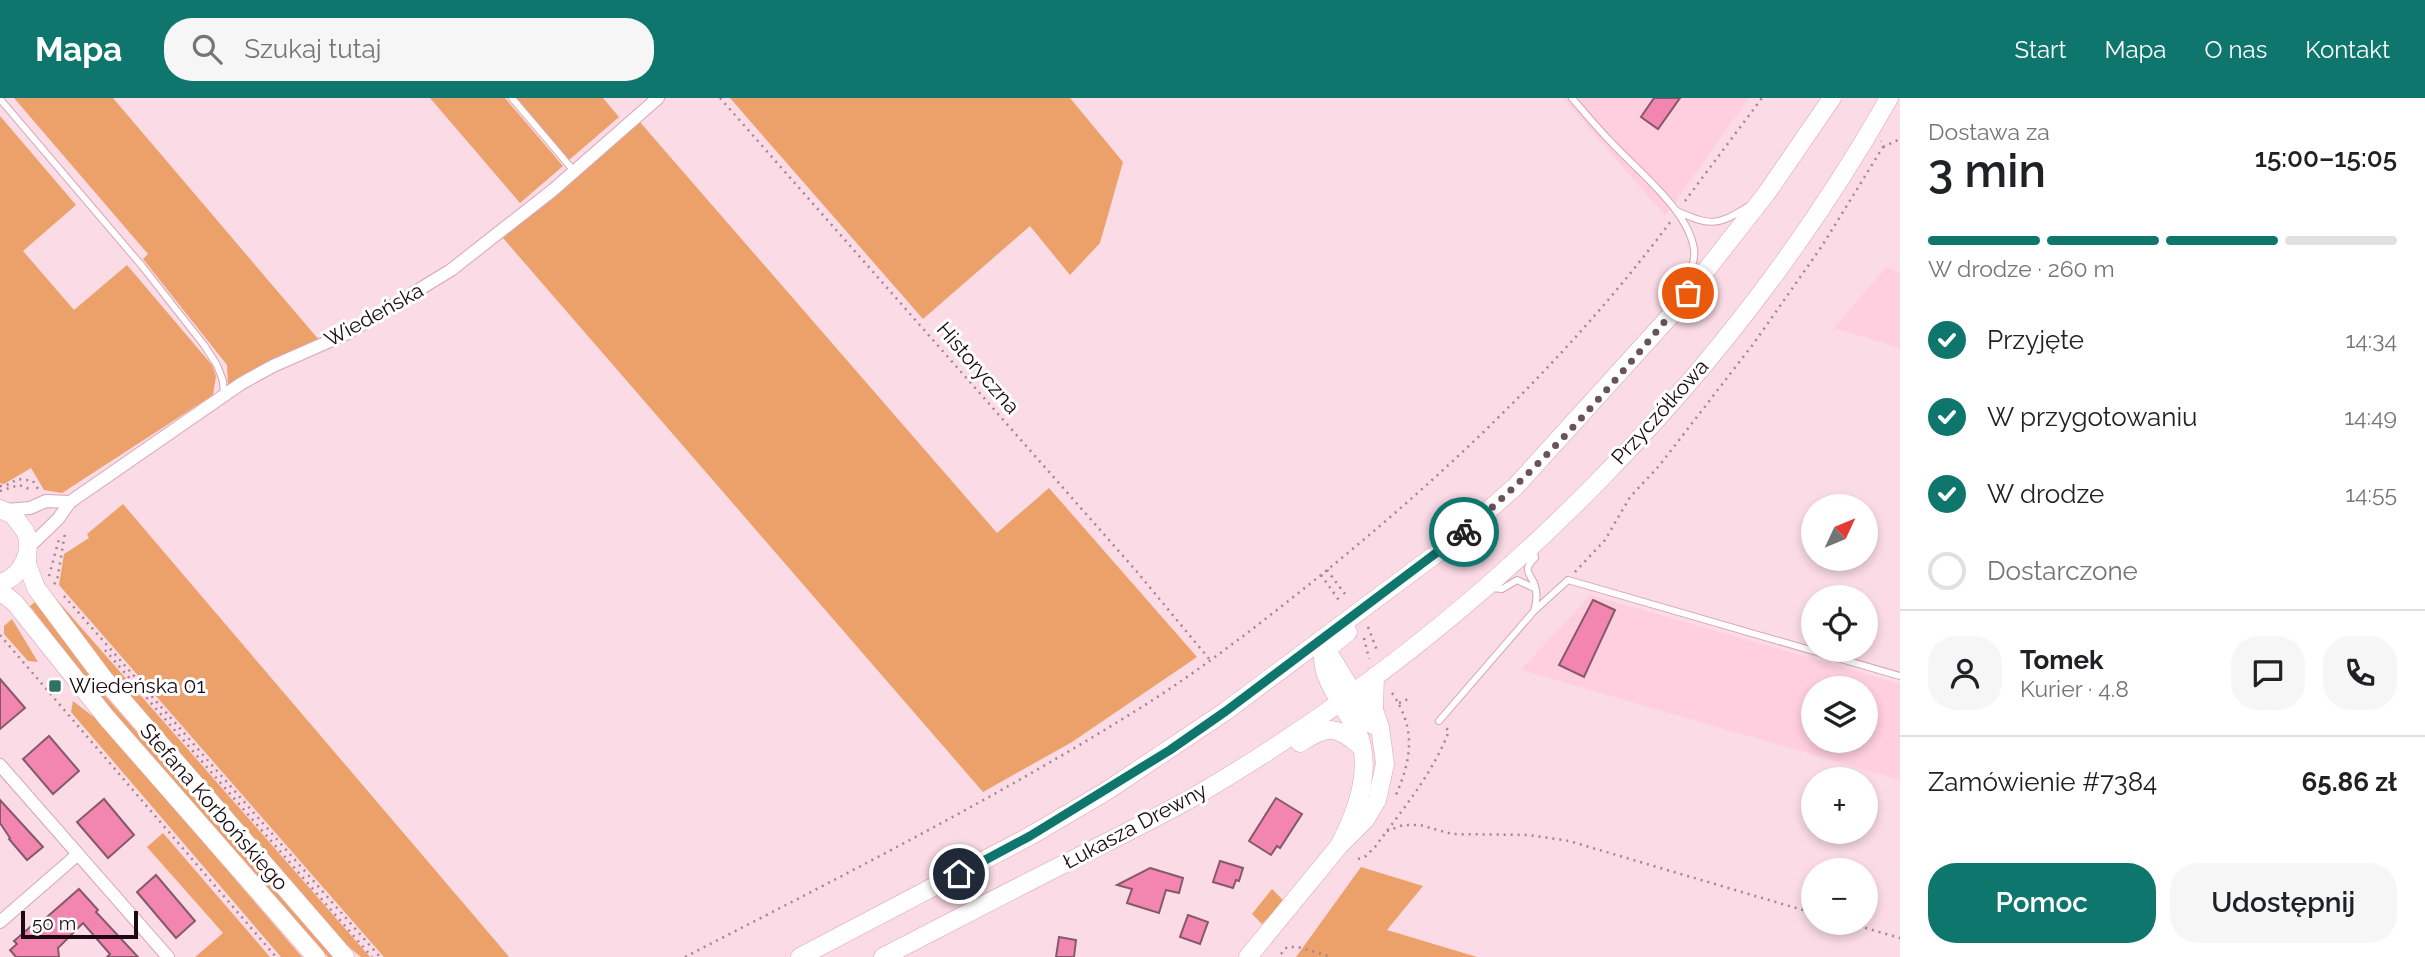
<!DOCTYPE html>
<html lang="pl">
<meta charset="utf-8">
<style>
:root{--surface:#fff;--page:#f6f6f6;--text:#202124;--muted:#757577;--line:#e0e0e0;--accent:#0f766e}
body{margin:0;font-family:Raleway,sans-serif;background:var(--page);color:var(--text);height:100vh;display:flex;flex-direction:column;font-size:26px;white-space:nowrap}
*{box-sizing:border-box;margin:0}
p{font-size:23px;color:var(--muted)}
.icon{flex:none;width:38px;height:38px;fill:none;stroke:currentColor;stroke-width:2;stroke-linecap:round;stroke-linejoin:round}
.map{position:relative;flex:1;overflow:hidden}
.drawer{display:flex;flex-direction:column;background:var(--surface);width:525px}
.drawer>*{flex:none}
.needle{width:46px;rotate:46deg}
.buttons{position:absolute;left:1801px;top:396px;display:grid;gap:14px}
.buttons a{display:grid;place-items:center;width:77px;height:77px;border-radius:50%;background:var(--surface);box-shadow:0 4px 10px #0003;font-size:35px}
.scale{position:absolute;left:21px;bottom:18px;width:117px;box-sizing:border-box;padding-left:7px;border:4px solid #1b0a11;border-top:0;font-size:19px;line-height:24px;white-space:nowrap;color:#1b0a11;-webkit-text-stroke:5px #fff;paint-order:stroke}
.pin{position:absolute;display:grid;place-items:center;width:60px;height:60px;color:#fff;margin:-30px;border:4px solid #fff;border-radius:50%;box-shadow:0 2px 7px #0007}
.courier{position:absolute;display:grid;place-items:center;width:70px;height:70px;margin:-35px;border:5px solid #0f766e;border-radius:50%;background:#fff;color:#222;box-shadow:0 2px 9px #0007}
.headline em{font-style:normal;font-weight:600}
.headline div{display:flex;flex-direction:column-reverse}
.headline{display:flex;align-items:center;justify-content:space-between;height:119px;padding:0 28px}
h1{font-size:46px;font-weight:600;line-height:52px}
.bar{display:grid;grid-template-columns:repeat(4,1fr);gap:10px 7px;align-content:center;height:84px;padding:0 28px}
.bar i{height:9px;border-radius:5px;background:var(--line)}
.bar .active{background:var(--accent)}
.bar p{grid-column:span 4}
.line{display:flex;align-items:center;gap:18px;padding:0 28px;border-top:2px solid var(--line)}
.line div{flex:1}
.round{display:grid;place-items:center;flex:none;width:74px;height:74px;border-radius:28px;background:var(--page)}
ol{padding:0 28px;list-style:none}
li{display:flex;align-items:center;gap:21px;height:77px}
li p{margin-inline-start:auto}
li .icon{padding:7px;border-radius:50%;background:var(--accent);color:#fff;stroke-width:4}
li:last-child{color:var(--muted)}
li i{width:38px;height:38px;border:4px solid var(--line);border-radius:50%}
.primary-button{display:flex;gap:14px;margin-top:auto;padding:14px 28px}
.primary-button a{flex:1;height:80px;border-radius:28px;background:var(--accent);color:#fff;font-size:28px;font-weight:600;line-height:80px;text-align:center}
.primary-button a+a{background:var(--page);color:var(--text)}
header{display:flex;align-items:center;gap:42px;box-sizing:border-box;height:98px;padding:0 35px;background:var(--accent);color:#fff}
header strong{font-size:33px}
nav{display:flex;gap:38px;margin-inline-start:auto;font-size:24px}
.search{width:490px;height:63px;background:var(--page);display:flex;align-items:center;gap:18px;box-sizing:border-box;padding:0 24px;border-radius:28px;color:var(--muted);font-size:26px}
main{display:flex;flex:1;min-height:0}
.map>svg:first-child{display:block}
.built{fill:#ffcedf;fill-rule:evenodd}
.green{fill:#eda16a}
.building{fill:#f386b1;stroke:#86596a;stroke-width:2}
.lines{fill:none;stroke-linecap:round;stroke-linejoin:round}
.lane-casing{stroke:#d7a5b6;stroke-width:8}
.street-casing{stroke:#d7a5b6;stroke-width:14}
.secondary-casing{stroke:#d7a5b6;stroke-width:19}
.path{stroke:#a0868f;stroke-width:2.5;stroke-dasharray:2 5;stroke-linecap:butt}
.lane{stroke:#fff;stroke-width:6}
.street{stroke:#fff;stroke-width:12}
.secondary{stroke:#fff;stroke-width:18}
.done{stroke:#69535b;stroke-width:7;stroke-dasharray:0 12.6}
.route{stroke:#0f766e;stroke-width:9}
.poi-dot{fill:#2f7263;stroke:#fff;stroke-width:2.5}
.labels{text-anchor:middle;stroke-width:6;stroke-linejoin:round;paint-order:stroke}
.street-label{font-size:21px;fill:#1b0a11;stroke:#fff}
.poi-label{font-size:21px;fill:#1b0a11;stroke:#fff;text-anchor:start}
</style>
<header>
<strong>Mapa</strong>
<div class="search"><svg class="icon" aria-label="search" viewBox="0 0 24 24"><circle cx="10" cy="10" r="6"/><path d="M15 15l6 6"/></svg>Szukaj tutaj</div>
<nav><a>Start</a><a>Mapa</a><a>O nas</a><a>Kontakt</a></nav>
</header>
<main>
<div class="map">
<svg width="1900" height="859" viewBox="0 0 1900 859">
<rect width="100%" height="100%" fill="#fbdbe5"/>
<!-- built -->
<path class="built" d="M 1563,0 L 1749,0 L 1665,118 Z
M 1886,169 L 1900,174 L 1900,250 L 1834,230 Z
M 1590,497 L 1900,586 L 1900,682 L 1521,572 ZM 1813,590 L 1866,590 L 1866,642 L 1813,642 Z"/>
<!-- green -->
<path class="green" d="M 14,0 L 113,0 L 319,242 L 228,287 L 227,267 L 143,161 L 148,156 Z
M 430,0 L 505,0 L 563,68 L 520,105 Z
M 516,0 L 603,0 L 619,19 L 569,62 Z
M 730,0 L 1070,0 L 1123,64 L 1100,145 L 1070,177 L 1030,128 L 923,221 Z
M 0,18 L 76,107 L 23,153 L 74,212 L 127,167 L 212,267 L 216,278 L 213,297 L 62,395 L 44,392 L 31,370 L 4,386 L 0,385 Z
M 639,23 L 997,435 L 1049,390 L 1197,559 L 1072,644 L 983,694 L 503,140 Z
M 123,406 L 505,854 L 509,859 L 384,859 L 59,487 L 64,456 L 89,440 L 87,436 Z
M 50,494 L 370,859 L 361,859 L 345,846 L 120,589 Z
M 35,504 L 101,593 L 333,859 L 328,859 L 105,605 L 30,508 Z
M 12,521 L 38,564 L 28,563 L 4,536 L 4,528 Z
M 73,603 L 99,623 L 302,859 L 281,859 L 71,614 Z
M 163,735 L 270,859 L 195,859 L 223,835 L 147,749 Z
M 1361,769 L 1423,788 L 1387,832 L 1477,859 L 1296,859 Z
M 1272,791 L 1284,803 L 1262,826 L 1252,816 Z"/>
<!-- building -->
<path class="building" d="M 1654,0 L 1680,0 L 1658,31 L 1641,19 Z
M 1593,502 L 1615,512 L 1584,579 L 1559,567 Z
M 0,581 L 25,610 L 0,631 Z
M 49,638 L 79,673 L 53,696 L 23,661 Z
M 1276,700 L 1302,716 L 1280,750 L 1277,748 L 1271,757 L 1249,743 Z
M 104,701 L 134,737 L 108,760 L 77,724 Z
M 0,702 L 43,749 L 27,762 L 9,741 L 10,740 L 0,725 Z
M 1220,763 L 1243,770 L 1239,783 L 1236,782 L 1233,790 L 1213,784 Z
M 1150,770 L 1183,780 L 1179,795 L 1166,792 L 1159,815 L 1127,805 L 1132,791 L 1117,787 Z
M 156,777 L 195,823 L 176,840 L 137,794 Z
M 79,791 L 98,812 L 96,814 L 138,859 L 107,859 L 110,856 L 83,825 L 58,850 L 59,859 L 16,859 L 10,852 L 17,846 L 14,843 L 36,824 L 39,826 Z
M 1188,817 L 1208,824 L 1200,846 L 1180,839 Z
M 1059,839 L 1076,842 L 1074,859 L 1056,859 Z"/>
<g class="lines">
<!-- lane casing -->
<g class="lane-casing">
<path id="lane" d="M 512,0 L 574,73
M 1572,0 C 1585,15 1598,31 1612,45 C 1638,73 1688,112 1694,151 C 1696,165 1687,180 1681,192
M 0,1 L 142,168 L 204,247 L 217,267 L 223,283 L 224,297
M 1677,113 C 1709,128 1718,128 1747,109
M 1492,490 L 1502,491 L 1517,482 L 1534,490
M 1534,513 L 1568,482 L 1900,578
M 1439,623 L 1534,513 C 1537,504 1538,495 1534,485 C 1528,473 1523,472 1535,460 L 1533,448"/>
</g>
<!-- street casing -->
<g class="street-casing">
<path id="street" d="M 6,412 L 30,410 L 46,403 L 70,404
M 28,450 L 58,421 L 70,404 L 242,285 L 273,268 L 348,235 L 451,172 L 553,92 L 658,0
M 0,667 L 168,859
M 0,824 L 77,757"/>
</g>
<!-- secondary casing -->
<g class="secondary-casing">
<path id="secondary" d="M 0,411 L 13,417 L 25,433 L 28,441 L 27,466 L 36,490 L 104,581 L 345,859
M 0,485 C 14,481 23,470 27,456
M 0,493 L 15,505 L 106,619 L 316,859
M 1320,549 L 1331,559 L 1373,627
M 1300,645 C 1325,628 1337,626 1361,649
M 1339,748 C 1356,715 1374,670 1357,633 C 1353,625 1348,617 1343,609 C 1334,593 1323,578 1323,559 L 1331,548 L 1348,534
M 800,859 L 1030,738 L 1105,694 L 1226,613 L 1456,441 L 1516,388 L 1671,217 L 1766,96 L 1832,0
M 883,859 C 951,824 1019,788 1088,754 C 1126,734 1165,716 1202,694 C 1481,530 1729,283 1889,0
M 1248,859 L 1339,748 L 1365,722 L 1377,702 L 1385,666 L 1380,629 L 1374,612 L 1375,578"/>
</g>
<!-- path -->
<path class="path" d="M 720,0 L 1138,475 L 1210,562
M 1883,49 L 1900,41
M 1685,103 L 1762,0
M 0,388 L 5,388 L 18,381 L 33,383 L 38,391
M 0,393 L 19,387 L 32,392
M 1327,472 L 1348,500
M 1575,474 L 1605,442 L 1630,399 L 1659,368 L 1754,245 L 1822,148 L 1883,49 L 1881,43
M 1321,477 L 1341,505
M 49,478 L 59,441
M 54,486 L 57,483 L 65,435
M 64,498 L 380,859
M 1368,529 L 1378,555
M 0,537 L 276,859
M 1364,540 L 1369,561
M 105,552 L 372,859
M 1392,595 C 1416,630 1412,660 1396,697
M 1399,605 L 1408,601
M 1387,733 L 1403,727 L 1420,727 L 1452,736 L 1529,737 L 1569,743 L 1813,815
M 1358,761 L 1366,758 L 1375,749 C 1402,712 1432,677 1449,633 L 1445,629
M 1845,824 L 1900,840
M 1281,856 L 1287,849 L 1298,849 L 1332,859
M 685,859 C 840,779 997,700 1145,607 C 1203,570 1257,528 1311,485 C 1443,379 1570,259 1671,123"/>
<!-- lane -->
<use href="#lane" class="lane"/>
<!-- street -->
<use href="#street" class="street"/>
<!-- secondary -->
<use href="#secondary" class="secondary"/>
</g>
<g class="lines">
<!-- done -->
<path class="done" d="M 1464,434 C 1547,364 1620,279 1688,195"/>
<!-- route -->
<path class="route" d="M 959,776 L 1030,738 L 1170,652 L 1226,613 L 1464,434"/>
</g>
<!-- markers -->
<rect class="poi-dot" x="48" y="581" width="14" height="14" rx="3.5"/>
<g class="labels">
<!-- street labels -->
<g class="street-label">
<text transform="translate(374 217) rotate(-29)" y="7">Wiedeńska</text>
<text transform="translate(978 270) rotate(49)" y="7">Historyczna</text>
<text transform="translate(1660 314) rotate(-48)" y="7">Przyczółkowa</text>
<text transform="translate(214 709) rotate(49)" y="7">Stefana Korbońskiego</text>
<text transform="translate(1135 728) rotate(-28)" y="7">Łukasza Drewny</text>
</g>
<!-- poi labels -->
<g class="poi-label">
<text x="69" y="595">Wiedeńska 01</text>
</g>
</g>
</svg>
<div class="buttons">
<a><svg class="needle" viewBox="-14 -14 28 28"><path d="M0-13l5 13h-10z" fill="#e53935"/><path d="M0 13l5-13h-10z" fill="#757577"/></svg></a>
<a><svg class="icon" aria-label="locate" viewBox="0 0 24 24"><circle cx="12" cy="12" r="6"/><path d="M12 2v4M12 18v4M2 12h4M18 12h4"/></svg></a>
<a><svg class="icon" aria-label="layers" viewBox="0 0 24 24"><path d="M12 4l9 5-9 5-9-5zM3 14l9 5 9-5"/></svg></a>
<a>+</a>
<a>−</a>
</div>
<div class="scale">50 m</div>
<div class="pin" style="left:1688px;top:195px;background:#ea580c"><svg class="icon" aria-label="bag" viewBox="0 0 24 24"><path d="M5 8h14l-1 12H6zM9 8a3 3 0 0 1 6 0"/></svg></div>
<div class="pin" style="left:959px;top:776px;background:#1f2937"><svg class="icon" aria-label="home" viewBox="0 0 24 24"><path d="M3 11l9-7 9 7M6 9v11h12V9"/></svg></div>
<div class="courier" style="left:1464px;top:434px"><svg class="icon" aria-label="bike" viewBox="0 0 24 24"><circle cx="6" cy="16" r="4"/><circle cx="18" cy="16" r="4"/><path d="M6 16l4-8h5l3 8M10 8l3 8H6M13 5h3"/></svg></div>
</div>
<section class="drawer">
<div class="headline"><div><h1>3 min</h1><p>Dostawa za</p></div><em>15:00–15:05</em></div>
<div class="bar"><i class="active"></i><i class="active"></i><i class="active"></i><i></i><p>W drodze · 260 m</p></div>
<ol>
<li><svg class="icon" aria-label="check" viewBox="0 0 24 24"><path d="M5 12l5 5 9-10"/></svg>Przyjęte<p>14:34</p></li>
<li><svg class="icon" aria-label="check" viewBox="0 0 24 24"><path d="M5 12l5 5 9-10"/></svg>W przygotowaniu<p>14:49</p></li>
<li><svg class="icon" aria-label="check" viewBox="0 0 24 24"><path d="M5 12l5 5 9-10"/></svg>W drodze<p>14:55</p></li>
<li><i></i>Dostarczone</li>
</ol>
<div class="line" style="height:126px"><a class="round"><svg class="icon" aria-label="person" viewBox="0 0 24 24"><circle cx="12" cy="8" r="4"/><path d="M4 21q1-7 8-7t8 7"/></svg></a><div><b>Tomek</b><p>Kurier · 4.8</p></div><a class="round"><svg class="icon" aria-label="chat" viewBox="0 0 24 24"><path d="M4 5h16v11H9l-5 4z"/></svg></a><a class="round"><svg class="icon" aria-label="phone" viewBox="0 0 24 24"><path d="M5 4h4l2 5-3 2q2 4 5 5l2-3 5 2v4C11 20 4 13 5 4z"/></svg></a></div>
<div class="line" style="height:91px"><div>Zamówienie #7384</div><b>65.86 zł</b></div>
<div class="primary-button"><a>Pomoc</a><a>Udostępnij</a></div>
</section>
</main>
